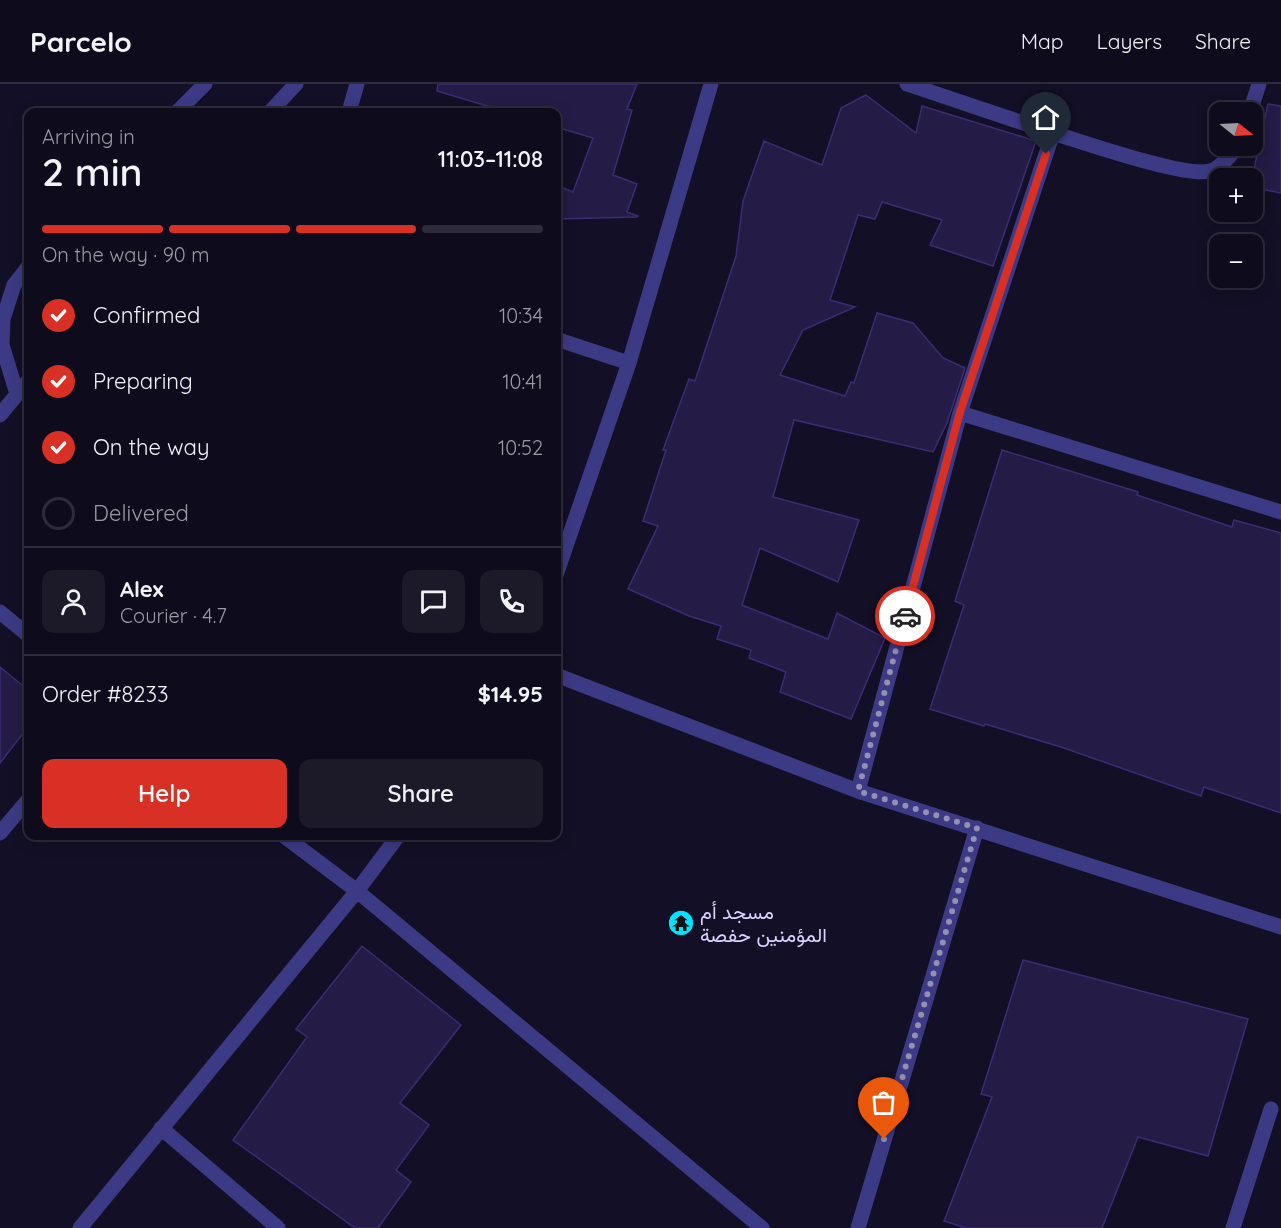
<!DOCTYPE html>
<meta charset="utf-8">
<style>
:root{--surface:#0e0b1c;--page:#1c1929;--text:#f1f3f6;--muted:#9b9ba3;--line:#2e2b3b;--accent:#d93025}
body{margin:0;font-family:Quicksand,Vazirmatn,sans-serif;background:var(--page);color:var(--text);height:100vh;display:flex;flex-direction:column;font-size:22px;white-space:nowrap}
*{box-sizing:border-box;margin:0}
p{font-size:20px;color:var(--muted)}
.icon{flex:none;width:33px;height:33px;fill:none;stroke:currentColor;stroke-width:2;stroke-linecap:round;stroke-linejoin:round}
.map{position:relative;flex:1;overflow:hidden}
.side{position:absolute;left:24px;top:24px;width:537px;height:732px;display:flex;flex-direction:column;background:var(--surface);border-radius:12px;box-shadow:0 3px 15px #0003,0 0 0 2px var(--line)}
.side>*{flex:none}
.needle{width:39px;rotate:108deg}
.fabs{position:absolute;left:1209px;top:18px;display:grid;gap:12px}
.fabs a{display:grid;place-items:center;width:54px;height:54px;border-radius:12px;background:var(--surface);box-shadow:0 3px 15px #0003,0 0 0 2px var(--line);font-size:30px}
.pin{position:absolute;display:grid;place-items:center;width:51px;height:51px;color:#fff;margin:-62px -26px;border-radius:50% 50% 50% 0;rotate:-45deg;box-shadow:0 0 6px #0007}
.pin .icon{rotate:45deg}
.courier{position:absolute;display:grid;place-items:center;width:60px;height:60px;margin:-30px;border:4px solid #d93025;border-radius:50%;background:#fff;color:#222;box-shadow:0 2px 8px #0007}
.overview em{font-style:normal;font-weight:600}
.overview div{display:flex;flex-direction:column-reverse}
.overview{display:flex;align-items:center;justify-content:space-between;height:102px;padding:0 18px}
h1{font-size:39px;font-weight:600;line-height:45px}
.bar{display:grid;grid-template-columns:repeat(4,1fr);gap:9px 6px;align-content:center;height:72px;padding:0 18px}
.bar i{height:8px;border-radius:4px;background:var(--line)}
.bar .active{background:var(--accent)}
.bar p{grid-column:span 4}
.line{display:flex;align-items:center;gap:15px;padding:0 18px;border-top:2px solid var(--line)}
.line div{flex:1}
.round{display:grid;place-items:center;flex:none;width:63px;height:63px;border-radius:12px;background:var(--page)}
ol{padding:0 18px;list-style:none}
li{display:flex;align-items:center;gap:18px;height:66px}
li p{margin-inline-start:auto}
li .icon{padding:6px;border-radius:50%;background:var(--accent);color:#fff;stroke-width:4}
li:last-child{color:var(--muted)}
li i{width:33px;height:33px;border:3px solid var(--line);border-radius:50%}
.action{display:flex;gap:12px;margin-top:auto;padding:12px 18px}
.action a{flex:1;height:69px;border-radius:12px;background:var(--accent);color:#fff;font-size:24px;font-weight:600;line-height:69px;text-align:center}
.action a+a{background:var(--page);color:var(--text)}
header{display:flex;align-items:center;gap:36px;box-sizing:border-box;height:84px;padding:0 30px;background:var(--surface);border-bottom:2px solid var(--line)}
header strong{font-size:28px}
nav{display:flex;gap:33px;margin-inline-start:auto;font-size:21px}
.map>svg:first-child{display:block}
.building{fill:#241b47;stroke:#3b2d73;stroke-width:1.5}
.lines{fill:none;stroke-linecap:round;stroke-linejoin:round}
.service{stroke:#3d3a85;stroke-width:15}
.minor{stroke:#3d3a85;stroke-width:15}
.done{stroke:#948fb3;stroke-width:6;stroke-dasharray:0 10.8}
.route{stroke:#d93025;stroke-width:8}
.labels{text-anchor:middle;stroke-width:4.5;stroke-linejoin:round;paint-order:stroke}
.poi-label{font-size:20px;fill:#d9d4ff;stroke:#130f26;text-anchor:start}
</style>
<header>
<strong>Parcelo</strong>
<nav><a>Map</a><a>Layers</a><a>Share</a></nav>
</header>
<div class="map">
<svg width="1281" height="1144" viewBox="0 0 1281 1144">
<rect width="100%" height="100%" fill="#130f26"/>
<!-- building -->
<path class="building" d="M 438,0 L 637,0 L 627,25 L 632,26 L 613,91 L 637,100 L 627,128 L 638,132 L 637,133 L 556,135 L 556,101 L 573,108 L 593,54 L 556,43 L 556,28 L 507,28 L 437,7 Z
M 866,11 L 916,49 L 922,22 L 1036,57 L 993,182 L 930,161 L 942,136 L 882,118 L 875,135 L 858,131 L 830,216 L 855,223 L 803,246 L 780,291 L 845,312 L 851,298 L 854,299 L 877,229 L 913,239 L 943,274 L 965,284 L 947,339 L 933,368 L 794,336 L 773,413 L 859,436 L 838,498 L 760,464 L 742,521 L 828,555 L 837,529 L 885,554 L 851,635 L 780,608 L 786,588 L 749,574 L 751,566 L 717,555 L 721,542 L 689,532 L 628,505 L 658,442 L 643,437 L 666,366 L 663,366 L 689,295 L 695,297 L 736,172 L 743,117 L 764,57 L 822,81 L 841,24 Z
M 1268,20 L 1281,22 L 1281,109 L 1252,103 L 1252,94 Z
M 1002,366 L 1138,408 L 1137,411 L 1232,443 L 1234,436 L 1281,449 L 1281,729 L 1204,703 L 1201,712 L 1061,663 L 985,640 L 984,642 L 930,625 L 964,521 L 955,517 Z
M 0,583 L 28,606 L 28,643 L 0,679 Z
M 362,862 L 461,941 L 400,1019 L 429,1041 L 396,1086 L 411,1098 L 378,1144 L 355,1144 L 233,1056 L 307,953 L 296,945 Z
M 1023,876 L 1248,935 L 1208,1072 L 1138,1053 L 1102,1144 L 966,1144 L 944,1137 L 992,1013 L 981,1010 Z"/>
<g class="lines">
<!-- service -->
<path class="service" d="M 1233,1144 L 1271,1025"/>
<!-- minor -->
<path class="minor" d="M 907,0 L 1053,49 L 960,329 L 1281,428
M 177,28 L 205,0
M 270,28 L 296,0
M 349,28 L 357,0
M 1250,28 L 1259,0
M 1053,49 C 1083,58 1186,94 1210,87 C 1220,84 1233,70 1237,62
M 556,255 L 629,279
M 17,310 L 2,261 L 3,235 L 14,201 L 28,183
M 0,331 L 28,297
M 556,491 L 629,279 L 711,0
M 0,528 L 28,551
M 556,591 L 858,707 L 1281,843
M 858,707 L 960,329
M 0,749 L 28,716
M 284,752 L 357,807 L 762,1144
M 161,1044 L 278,1144
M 80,1144 L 357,807 L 398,752
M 858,1144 L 977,744"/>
</g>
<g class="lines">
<!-- done -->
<path class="done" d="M 884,1055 L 977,744 L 858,707 L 905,532"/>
<!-- route -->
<path class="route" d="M 905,532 L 960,328 L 1046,70"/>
</g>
<!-- icons -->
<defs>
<g id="temple-disc" transform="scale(1.35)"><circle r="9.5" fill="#00e5ff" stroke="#130f26"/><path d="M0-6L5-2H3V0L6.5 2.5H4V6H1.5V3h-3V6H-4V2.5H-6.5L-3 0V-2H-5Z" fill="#111"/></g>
</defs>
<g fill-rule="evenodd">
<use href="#temple-disc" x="681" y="839"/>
</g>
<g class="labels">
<!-- poi labels -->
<g class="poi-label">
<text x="700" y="835">مسجد أم<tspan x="700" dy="23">المؤمنين حفصة</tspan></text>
</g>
</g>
</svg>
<div class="fabs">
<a><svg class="needle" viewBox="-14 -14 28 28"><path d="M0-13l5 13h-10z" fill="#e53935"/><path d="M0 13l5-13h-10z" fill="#9b9ba3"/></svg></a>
<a>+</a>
<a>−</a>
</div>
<div class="pin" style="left:884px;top:1055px;background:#ea580c"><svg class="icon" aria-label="bag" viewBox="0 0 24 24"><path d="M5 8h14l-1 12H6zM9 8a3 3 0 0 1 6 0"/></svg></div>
<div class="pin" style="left:1046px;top:70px;background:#1f2937"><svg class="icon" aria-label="home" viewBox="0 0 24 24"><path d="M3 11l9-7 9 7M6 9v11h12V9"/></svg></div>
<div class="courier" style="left:905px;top:532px"><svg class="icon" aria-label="car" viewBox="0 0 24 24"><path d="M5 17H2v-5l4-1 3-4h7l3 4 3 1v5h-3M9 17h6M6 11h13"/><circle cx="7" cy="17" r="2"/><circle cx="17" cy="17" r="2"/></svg></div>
<section class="side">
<div class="overview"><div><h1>2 min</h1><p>Arriving in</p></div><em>11:03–11:08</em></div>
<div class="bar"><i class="active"></i><i class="active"></i><i class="active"></i><i></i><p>On the way · 90 m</p></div>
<ol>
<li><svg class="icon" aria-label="check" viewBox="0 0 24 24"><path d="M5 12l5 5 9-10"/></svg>Confirmed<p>10:34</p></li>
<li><svg class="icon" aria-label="check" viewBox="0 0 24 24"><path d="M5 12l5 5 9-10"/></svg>Preparing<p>10:41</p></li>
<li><svg class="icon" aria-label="check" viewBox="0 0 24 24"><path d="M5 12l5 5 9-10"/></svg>On the way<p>10:52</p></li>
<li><i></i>Delivered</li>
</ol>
<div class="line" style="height:108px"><a class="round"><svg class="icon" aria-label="person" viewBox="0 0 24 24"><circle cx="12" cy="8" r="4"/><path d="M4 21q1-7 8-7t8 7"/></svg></a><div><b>Alex</b><p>Courier · 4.7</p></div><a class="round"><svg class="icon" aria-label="chat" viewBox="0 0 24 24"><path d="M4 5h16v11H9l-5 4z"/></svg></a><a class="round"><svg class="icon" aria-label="phone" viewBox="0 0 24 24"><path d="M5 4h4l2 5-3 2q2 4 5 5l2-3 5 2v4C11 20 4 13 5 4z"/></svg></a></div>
<div class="line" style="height:78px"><div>Order #8233</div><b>$14.95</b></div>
<div class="action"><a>Help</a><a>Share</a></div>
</section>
</div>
